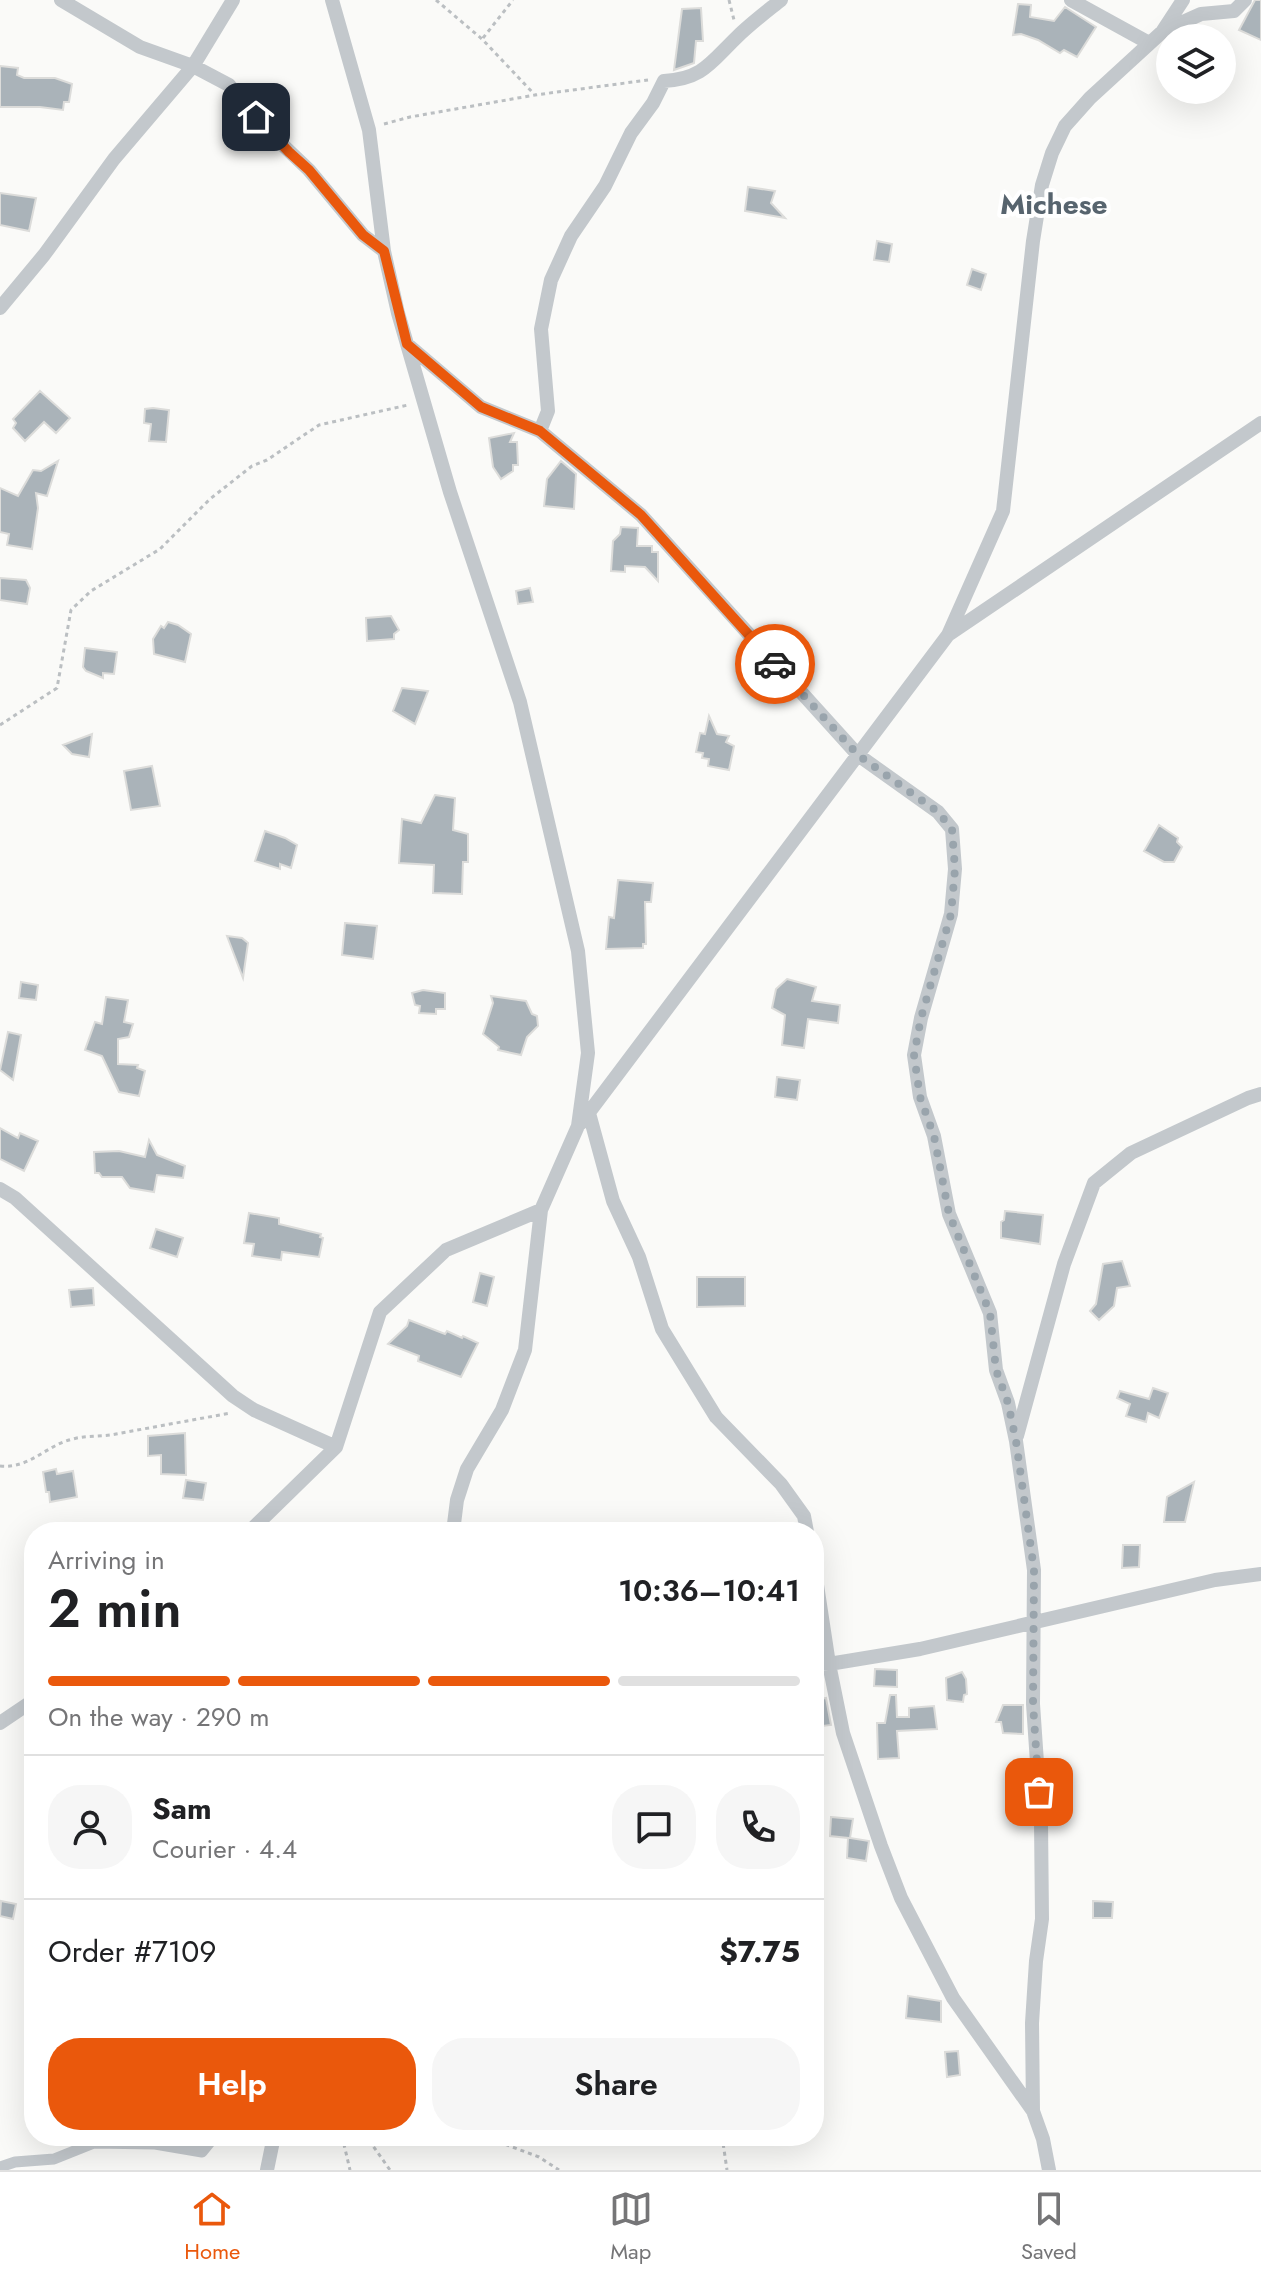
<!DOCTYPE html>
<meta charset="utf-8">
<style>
:root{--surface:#fff;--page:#f6f6f6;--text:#202124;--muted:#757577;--line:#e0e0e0;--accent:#ea580c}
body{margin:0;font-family:Jost,sans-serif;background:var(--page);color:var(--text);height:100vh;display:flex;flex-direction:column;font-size:30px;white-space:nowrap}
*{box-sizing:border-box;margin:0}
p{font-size:26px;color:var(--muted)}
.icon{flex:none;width:44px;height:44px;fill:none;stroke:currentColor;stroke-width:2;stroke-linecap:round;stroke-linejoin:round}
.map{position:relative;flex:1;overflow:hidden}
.sheet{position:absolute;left:24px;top:1522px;width:800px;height:624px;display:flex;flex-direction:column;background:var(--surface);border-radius:32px;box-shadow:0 8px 32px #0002}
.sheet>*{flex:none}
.tools{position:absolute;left:1156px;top:24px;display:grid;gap:16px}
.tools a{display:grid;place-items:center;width:80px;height:80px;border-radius:50%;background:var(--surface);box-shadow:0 8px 32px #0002;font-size:40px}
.pin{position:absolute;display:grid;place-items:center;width:68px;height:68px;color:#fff;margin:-34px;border-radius:16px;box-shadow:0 4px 12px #0006}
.courier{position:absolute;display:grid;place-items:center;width:80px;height:80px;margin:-40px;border:6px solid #ea580c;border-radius:50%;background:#fff;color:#222;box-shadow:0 2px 10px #0007}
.overview em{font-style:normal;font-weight:600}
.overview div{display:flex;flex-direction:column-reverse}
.overview{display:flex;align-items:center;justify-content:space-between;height:136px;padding:0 24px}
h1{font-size:52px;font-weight:600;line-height:60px}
.bar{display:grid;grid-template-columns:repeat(4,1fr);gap:12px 8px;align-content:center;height:96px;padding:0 24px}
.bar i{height:10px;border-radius:6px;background:var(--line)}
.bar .current{background:var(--accent)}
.bar p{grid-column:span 4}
.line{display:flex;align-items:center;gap:20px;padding:0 24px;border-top:2px solid var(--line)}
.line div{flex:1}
.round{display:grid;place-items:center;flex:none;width:84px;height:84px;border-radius:32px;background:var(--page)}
.button{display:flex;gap:16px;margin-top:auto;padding:16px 24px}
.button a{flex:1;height:92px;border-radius:32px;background:var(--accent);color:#fff;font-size:32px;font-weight:600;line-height:92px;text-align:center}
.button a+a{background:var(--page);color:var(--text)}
.tabs{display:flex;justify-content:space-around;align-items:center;height:112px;border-top:2px solid var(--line);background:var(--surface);font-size:22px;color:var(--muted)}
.tabs a{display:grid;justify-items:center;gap:4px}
.tabs .current{color:var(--accent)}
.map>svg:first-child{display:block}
.building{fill:#aab3b9;stroke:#dcdcda;stroke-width:2}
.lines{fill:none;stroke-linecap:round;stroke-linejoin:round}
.path{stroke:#bbbfc2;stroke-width:3;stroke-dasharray:4 4;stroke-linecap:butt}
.pedestrian{stroke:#c3c8cc;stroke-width:11}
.minor{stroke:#c3c8cc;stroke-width:14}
.done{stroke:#99a4ac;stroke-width:8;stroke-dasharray:0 14.4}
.route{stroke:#ea580c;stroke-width:10}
.labels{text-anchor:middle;stroke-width:8;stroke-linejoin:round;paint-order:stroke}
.quarter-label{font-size:28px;font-weight:bold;fill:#57646e;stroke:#fff}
</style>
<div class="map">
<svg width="1261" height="2170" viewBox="0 0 1261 2170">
<rect width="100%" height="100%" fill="#fafaf8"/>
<!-- building -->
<path class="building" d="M 1255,0 L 1261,0 L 1261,40 L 1239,30 Z
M 1018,4 L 1031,5 L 1030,17 L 1054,21 L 1065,7 L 1096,27 L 1077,57 L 1064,50 L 1060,53 L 1038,40 L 1021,34 L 1013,35 Z
M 701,8 L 703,41 L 696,41 L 694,63 L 674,70 L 682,9 Z
M 0,66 L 18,68 L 17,75 L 24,78 L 55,78 L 72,84 L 69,102 L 64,102 L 63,110 L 40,107 L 0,107 Z
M 748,187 L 775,191 L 771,203 L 785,218 L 745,211 Z
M 0,193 L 36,198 L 29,231 L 0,225 Z
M 877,241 L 892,244 L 889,262 L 874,260 Z
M 972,269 L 986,274 L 981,290 L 967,285 Z
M 40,391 L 70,418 L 56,433 L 44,422 L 25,441 L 13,428 L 16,423 L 13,419 Z
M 153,408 L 169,410 L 166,442 L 149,441 L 151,424 L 144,423 L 145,409 Z
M 514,433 L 510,442 L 517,442 L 518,465 L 513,465 L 513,471 L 501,479 L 493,467 L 489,438 Z
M 58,461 L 47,496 L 36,493 L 38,508 L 32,549 L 7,545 L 9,534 L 0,532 L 0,488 L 18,496 L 33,470 L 41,471 Z
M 561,461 L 576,474 L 574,509 L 544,506 L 547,479 Z
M 621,527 L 638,528 L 637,546 L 652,546 L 652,552 L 658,552 L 658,581 L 645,567 L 625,566 L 625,572 L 611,571 L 613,541 L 620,534 Z
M 0,578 L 26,580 L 30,588 L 27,604 L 0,600 Z
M 530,588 L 533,602 L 518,604 L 516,591 Z
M 391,616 L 399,630 L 394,634 L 394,639 L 367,641 L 366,618 Z
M 168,622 L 178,625 L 191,634 L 185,662 L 154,654 L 153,639 L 161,626 L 164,628 Z
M 85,648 L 117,652 L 114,674 L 103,673 L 103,678 L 86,671 L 83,667 Z
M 402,688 L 428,691 L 415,724 L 393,711 Z
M 709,716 L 717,734 L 729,736 L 726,742 L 734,746 L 729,770 L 708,766 L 709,759 L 702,758 L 703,753 L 696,752 L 700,733 L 705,734 Z
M 92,734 L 89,757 L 72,754 L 63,745 Z
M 152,766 L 160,806 L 131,810 L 124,771 Z
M 435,795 L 455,798 L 453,830 L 468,834 L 468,862 L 463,862 L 462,894 L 433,893 L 434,865 L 399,863 L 402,819 L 421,823 Z
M 1159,825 L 1178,838 L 1177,842 L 1182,847 L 1174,862 L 1164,862 L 1144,851 Z
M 265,831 L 285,838 L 297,845 L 291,868 L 280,864 L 280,869 L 255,861 Z
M 618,880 L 653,883 L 651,902 L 645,902 L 646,944 L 643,944 L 643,948 L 606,949 L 609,917 L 614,918 Z
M 345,923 L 377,926 L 373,959 L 342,955 Z
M 227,936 L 242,938 L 248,943 L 243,978 Z
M 787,979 L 816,987 L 812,1001 L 840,1005 L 838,1023 L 808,1019 L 804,1048 L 782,1045 L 785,1015 L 772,1008 L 776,989 Z
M 21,982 L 38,985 L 36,1000 L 19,998 Z
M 423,990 L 445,993 L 445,1009 L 436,1009 L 436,1014 L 419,1013 L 420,1006 L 415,1005 L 412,993 Z
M 491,996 L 526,1001 L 532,1014 L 537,1016 L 538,1026 L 527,1037 L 521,1055 L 498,1050 L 499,1047 L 483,1034 L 493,1003 Z
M 106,997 L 128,1000 L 124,1022 L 133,1024 L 129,1037 L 118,1039 L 118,1064 L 138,1065 L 137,1068 L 145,1071 L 139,1096 L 119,1092 L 102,1056 L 85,1050 L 95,1022 L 102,1024 Z
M 8,1032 L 21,1035 L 13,1080 L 0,1070 Z
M 777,1077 L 800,1080 L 797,1100 L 775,1097 Z
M 0,1128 L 18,1138 L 20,1133 L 38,1141 L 24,1171 L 0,1159 Z
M 149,1140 L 157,1155 L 185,1166 L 183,1178 L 157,1175 L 154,1192 L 130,1188 L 122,1177 L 102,1177 L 99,1173 L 95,1173 L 94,1152 L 119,1151 L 145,1157 Z
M 1005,1211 L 1043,1215 L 1040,1244 L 1001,1238 L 1001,1222 L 1004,1220 Z
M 249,1213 L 279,1218 L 279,1224 L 321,1234 L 320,1237 L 323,1238 L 319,1257 L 282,1252 L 281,1260 L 252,1256 L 254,1244 L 244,1243 Z
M 156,1229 L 183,1238 L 177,1257 L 150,1248 Z
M 1122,1261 L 1130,1286 L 1117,1288 L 1114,1306 L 1099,1320 L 1090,1311 L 1096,1304 L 1103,1264 Z
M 480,1273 L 494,1277 L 487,1306 L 473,1302 Z
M 697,1277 L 745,1277 L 745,1306 L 697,1307 Z
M 93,1288 L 94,1305 L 71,1307 L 69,1290 Z
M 409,1320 L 445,1334 L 447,1331 L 462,1338 L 463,1336 L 478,1343 L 461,1377 L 418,1361 L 419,1356 L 388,1344 L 407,1326 Z
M 1153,1388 L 1168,1393 L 1159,1418 L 1148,1413 L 1146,1422 L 1126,1416 L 1130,1404 L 1117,1398 L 1120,1391 L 1149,1399 Z
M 185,1433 L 186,1475 L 161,1474 L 161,1455 L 148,1456 L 148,1436 Z
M 56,1469 L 57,1474 L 73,1471 L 77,1497 L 50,1502 L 49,1492 L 46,1492 L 43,1472 Z
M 186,1480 L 206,1483 L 203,1500 L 183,1498 Z
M 1194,1482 L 1185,1522 L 1164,1522 L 1167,1497 Z
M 1123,1545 L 1140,1545 L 1139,1567 L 1122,1568 Z
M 875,1669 L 897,1670 L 897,1687 L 874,1686 Z
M 962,1672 L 966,1679 L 967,1694 L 964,1695 L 963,1702 L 947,1700 L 946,1678 Z
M 890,1695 L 896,1695 L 897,1717 L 909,1717 L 909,1708 L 934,1706 L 937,1729 L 897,1731 L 899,1758 L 878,1759 L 877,1723 L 885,1723 Z
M 826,1698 L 831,1725 L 814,1727 L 814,1700 Z
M 1003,1705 L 1023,1705 L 1023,1734 L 1003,1733 L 1001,1722 L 996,1722 Z
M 831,1817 L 853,1819 L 850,1838 L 869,1841 L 866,1861 L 847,1858 L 848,1838 L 830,1836 Z
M 1,1901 L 16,1904 L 13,1919 L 0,1916 Z
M 1093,1901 L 1113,1902 L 1112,1918 L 1093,1918 Z
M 908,1996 L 941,2001 L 941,2022 L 906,2018 Z
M 958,2051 L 960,2075 L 947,2077 L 945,2052 Z"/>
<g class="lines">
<!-- path -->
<path class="path" d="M 436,0 L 482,39 L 535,95
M 729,0 L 734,20
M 483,38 L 513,0
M 384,124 L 410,117 L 535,95 L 648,80
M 0,725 L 57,688 L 71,610 L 91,591 L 160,549 L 210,499 L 252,466 L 267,460 L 319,425 L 408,405
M 0,1466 C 30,1469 46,1445 73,1439 C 87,1435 102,1437 116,1434 C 154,1427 192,1420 231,1413
M 342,2136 L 350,2170
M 362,2136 L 373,2146 L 390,2170
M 483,2136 L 539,2157 L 559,2170
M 722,2136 L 727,2170"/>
<!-- pedestrian -->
<path class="pedestrian" d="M 0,2167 L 15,2162 L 54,2159 L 94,2143 L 155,2144 L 202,2152 L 215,2136"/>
<!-- minor -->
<path class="minor" d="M 61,0 L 140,47 L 193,66 L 229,85 L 267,130 L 309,170 L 363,235 L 384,251
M 1071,0 L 1149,43
M 1163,31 L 1201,14 L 1234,11 L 1245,0
M 0,308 L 44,255 L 114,159 L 193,66 L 233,0
M 407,344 L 481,407 L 540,431 L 641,515 L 858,755 L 938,812 L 952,829 L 955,869 L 951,914 L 921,1018 L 914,1055 L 920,1097 L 934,1136 L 949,1214 L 990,1313 L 996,1370 L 1008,1403 L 1016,1441 L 1034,1570 L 1033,1704 L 1041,1821 L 1042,1919 L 1036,1961 L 1032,2023 L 1033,2111
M 540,431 L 548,411 L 541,329 L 551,280 L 571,236 L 605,186 L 631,133 L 653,103 L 664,81 C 703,79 711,62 737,37 C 750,24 766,12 781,0
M 948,635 L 1261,423
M 589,1113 L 613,1201 L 639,1257 L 662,1329 L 716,1417 L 781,1484 L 804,1516 L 807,1532
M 581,1123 L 948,635 L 1003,511 L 1033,241 L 1042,185 L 1052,153 L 1065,126 L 1090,98 L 1162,32 L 1183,0
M 0,1189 L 15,1198 L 233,1396 L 254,1410 L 336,1447
M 1017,1436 L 1064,1264 L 1094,1183 L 1131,1153 L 1248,1098 L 1261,1094
M 249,1532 L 336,1447 L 380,1312 L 446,1250 L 541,1210 L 578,1126 L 588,1053 L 578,951 L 520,702 L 450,492 L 398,313 L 384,251 L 369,130 L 332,0
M 453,1532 L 457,1500 L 467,1469 L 502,1410 L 525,1350 L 541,1210
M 814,1565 L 829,1664 L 843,1733 L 881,1846 L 901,1898 L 953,1998 L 1033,2111 L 1043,2139 L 1049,2170
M 814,1663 L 829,1664 L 920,1649 L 1215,1580 L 1261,1574
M 0,1723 L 34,1700
M 267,2170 L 274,2136"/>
</g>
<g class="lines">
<!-- done -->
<path class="done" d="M 775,664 L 858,755 L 938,812 L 952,829 L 955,869 L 951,914 L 921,1018 L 914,1055 L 920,1097 L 934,1136 L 949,1214 L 990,1313 L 996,1370 L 1008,1403 L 1016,1441 L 1034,1570 L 1033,1704 L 1039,1792"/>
<!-- route -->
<path class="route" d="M 256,117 L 289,152 L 309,170 L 363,235 L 384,251 L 407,344 L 481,407 L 540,431 L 641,515 L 775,664"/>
</g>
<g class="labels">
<!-- quarter labels -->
<g class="quarter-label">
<text x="1054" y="214">Michese</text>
</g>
</g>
</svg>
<div class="tools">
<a><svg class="icon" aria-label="layers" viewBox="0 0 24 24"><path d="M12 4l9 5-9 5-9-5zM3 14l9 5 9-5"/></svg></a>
</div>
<div class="pin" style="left:1039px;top:1792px;background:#ea580c"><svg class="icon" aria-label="bag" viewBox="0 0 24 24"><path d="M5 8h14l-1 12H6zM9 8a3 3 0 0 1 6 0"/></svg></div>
<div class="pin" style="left:256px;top:117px;background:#1f2937"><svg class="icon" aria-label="home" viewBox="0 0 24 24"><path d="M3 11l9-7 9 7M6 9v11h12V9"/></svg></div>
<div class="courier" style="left:775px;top:664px"><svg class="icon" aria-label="car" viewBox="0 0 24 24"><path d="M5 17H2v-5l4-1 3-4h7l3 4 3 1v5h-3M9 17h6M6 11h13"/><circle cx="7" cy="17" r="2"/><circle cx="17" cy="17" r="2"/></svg></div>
<section class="sheet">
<div class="overview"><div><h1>2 min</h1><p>Arriving in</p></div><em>10:36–10:41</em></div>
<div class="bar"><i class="current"></i><i class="current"></i><i class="current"></i><i></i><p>On the way · 290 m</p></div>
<div class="line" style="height:144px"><a class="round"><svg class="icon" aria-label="person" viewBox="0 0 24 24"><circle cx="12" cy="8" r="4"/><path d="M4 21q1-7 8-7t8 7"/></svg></a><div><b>Sam</b><p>Courier · 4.4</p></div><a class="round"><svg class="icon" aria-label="chat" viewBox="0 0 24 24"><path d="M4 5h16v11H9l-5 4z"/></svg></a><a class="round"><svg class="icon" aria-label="phone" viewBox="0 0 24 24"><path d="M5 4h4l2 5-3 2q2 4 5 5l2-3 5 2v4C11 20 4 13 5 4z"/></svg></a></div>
<div class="line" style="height:104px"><div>Order #7109</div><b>$7.75</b></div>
<div class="button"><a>Help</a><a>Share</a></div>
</section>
</div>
<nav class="tabs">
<a class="current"><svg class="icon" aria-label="home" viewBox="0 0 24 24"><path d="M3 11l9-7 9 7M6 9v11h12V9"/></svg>Home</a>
<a><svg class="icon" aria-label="map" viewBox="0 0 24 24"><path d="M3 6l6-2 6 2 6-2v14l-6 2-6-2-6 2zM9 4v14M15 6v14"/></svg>Map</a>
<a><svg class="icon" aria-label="saved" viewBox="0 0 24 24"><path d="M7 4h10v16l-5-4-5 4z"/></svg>Saved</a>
</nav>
